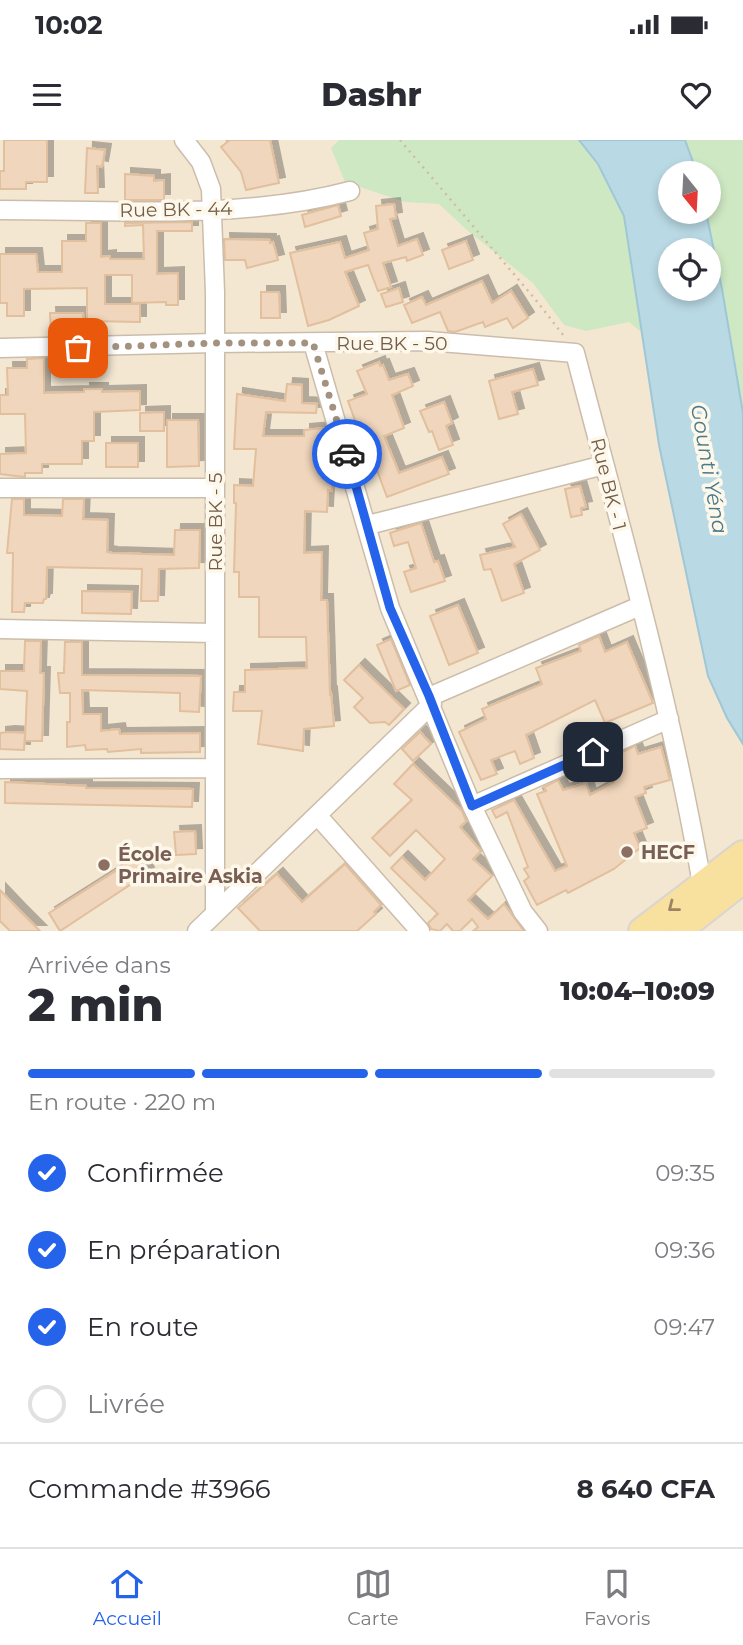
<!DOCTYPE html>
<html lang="fr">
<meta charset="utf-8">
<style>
:root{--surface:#fff;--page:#f2f2f3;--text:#2b2b33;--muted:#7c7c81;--line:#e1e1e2;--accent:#2563eb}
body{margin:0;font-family:Montserrat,sans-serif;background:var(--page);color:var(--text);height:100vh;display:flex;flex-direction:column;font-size:26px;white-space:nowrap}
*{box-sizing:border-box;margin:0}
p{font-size:23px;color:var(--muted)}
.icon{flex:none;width:38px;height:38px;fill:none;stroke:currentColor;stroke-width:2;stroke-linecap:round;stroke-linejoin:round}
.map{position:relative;height:791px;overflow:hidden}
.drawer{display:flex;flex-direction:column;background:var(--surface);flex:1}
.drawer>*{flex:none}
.needle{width:46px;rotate:162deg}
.buttons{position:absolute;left:658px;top:21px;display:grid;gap:14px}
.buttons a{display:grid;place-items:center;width:63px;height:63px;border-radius:50%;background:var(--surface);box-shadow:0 4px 10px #0003;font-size:35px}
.pin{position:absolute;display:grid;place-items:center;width:60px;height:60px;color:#fff;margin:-30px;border-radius:14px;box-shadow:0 4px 10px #0006}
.courier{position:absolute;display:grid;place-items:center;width:70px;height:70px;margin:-35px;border:5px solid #2563eb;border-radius:50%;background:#fff;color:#222;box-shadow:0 2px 9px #0007}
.overview em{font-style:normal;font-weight:800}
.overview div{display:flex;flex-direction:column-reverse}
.overview{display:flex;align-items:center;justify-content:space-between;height:119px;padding:0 28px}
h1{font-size:46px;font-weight:800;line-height:52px}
.bar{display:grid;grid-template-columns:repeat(4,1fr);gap:10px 7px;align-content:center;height:84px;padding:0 28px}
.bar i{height:9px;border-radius:5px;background:var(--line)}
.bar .selected{background:var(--accent)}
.bar p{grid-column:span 4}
.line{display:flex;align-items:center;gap:18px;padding:0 28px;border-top:2px solid var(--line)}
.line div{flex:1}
ol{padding:0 28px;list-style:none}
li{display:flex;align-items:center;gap:21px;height:77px}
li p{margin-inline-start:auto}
li .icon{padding:7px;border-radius:50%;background:var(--accent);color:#fff;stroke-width:4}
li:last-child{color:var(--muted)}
li i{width:38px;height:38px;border:4px solid var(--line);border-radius:50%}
.status{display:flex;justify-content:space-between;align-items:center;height:49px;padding:0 35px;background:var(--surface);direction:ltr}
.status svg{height:19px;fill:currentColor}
header{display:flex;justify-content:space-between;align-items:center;height:91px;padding:0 28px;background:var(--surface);font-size:32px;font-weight:800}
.dock{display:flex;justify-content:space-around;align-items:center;height:98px;border-top:2px solid var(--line);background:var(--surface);font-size:19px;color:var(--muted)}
.dock a{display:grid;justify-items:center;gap:4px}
.dock .selected{color:var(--accent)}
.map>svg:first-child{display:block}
.residential{fill:#f3e7d2;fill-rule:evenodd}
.green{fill:#cee8c3;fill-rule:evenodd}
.water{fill:#b9d9e4;stroke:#a0c7d5;stroke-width:2;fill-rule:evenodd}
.building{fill:#f0d6bc;stroke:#e2bf9d;stroke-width:2;filter:url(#shadow)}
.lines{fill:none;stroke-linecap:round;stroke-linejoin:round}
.street-casing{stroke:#ccbdab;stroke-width:21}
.primary-casing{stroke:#dbd5d0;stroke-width:30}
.path{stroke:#d4baa0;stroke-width:2.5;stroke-dasharray:2 5;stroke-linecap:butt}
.street{stroke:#fff;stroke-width:18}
.primary{stroke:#f8e09e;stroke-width:26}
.oneway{stroke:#9b8463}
.done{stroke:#a39280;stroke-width:7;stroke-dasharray:0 12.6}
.route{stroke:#2563eb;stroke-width:9}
.education-dot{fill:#8d6e63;stroke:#fef8ea;stroke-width:2.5}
.labels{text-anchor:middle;stroke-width:7;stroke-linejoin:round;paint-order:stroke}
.street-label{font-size:19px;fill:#735d4a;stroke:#fef8ea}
.education-label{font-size:19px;font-weight:bold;fill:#785e54;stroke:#fef8ea;text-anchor:start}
.water-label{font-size:21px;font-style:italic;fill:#48798c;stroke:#fef8ea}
</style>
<div class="status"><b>10:02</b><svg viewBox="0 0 49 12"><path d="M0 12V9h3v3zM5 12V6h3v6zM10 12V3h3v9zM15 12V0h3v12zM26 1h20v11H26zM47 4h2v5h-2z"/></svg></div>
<header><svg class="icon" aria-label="menu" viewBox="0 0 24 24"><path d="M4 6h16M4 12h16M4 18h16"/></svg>Dashr<svg class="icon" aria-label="heart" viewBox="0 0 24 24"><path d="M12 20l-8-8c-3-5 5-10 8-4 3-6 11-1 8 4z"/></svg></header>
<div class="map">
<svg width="743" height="791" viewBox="0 0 743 791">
<defs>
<filter id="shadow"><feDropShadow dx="6" dy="-6" stdDeviation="0" flood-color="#0004"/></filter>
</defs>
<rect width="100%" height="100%" fill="#fbf5e4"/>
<!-- residential -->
<path class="residential" d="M 0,0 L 743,0 L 743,791 L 0,791 ZM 670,33 L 709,33 L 709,72 L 670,72 ZM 670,110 L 709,110 L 709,149 L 670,149 Z"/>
<!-- green -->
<path class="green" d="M 339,0 L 743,0 L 743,276 L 629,182 L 586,191 L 564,185 L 533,143 L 468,91 L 439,64 L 405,62 L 345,42 L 331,8 ZM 670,33 L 709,33 L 709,72 L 670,72 ZM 670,110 L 709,110 L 709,149 L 670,149 Z"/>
<!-- water -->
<path class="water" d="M 579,0 L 685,0 L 697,33 L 670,33 L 670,72 L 706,72 L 722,149 L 743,273 L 743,604 L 727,578 L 708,536 L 659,305 L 624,76 L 598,24 ZM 670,110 L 709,110 L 709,149 L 670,149 Z"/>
<!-- building -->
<path class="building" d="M 4,0 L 47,0 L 47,42 L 26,42 L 26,49 L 0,49 L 0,31 L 4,31 Z
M 230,0 L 270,0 L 279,43 L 246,50 L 241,32 L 221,7 Z
M 87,8 L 105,10 L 102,27 L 97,26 L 98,53 L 85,53 Z
M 125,34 L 154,36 L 154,41 L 164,40 L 164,60 L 125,60 Z
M 394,64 L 396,78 L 390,79 L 398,106 L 417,99 L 423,115 L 407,121 L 406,117 L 383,123 L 391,147 L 378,151 L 368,125 L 345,132 L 359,166 L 329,180 L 308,186 L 290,113 L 340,102 L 345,118 L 369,110 L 364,93 L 378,89 L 376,66 Z
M 338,65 L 341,76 L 305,87 L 302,75 Z
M 192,82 L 192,91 L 157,91 L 157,134 L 178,133 L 178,165 L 166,165 L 166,162 L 132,163 L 132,135 L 105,135 L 105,164 L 140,164 L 140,182 L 87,181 L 87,148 L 24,149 L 24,176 L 7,176 L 7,163 L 0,163 L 0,114 L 36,114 L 38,132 L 62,132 L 62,101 L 86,101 L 86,83 L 101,83 L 101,117 L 110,116 L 110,119 L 144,119 L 143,85 L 125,86 L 125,83 Z
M 224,99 L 270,100 L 270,103 L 273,102 L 278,120 L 247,128 L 245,120 L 225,120 Z
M 466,101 L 473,120 L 449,129 L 442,110 Z
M 482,141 L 492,163 L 511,151 L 528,178 L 513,188 L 507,178 L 485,187 L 483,182 L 455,192 L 448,191 L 440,172 L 412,183 L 404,165 L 422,157 L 426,165 Z
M 399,148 L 403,162 L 386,167 L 381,154 Z
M 261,152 L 279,152 L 280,178 L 261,178 Z
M 50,173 L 83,173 L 84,191 L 51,192 Z
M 44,218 L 44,253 L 84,252 L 84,249 L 102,249 L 102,252 L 140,251 L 140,270 L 94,272 L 94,301 L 82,301 L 82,324 L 42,324 L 42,333 L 25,333 L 25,337 L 0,334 L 0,314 L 26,313 L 25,274 L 0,274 L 0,255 L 8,255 L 7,228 L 27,228 L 27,219 Z
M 379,222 L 380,226 L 383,225 L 389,240 L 408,234 L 413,246 L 392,255 L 404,288 L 384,296 L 399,333 L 442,317 L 449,334 L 387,357 L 370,312 L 364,315 L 353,286 L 357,286 L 348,261 L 367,254 L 357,231 Z
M 533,229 L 538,245 L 512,252 L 518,274 L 499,279 L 489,241 Z
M 287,244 L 302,245 L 302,263 L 317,264 L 316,273 L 266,272 L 263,296 L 304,296 L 304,290 L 326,288 L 334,315 L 332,351 L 328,350 L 327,372 L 305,371 L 304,413 L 322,412 L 321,460 L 327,460 L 330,554 L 331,553 L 334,586 L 304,589 L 303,611 L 258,604 L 262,571 L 233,571 L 234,552 L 245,552 L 245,530 L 307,528 L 306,497 L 259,497 L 259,457 L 239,457 L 239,432 L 234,432 L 236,363 L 234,363 L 234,345 L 253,346 L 256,309 L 234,309 L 237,254 L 285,261 Z
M 444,262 L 452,283 L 446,286 L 453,305 L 439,310 L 432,291 L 429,292 L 420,271 Z
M 164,272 L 164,291 L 140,291 L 140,273 Z
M 167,280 L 198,280 L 199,326 L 167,327 Z
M 106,303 L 138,303 L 138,327 L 106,327 Z
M 580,346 L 586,367 L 581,368 L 582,375 L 571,377 L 565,349 Z
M 12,359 L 24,359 L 24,375 L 62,376 L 63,359 L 84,359 L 83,379 L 108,380 L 107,412 L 112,413 L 174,415 L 175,390 L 200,390 L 199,428 L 159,429 L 158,461 L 141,461 L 142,429 L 47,427 L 46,459 L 44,459 L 43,463 L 25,463 L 24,472 L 12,472 L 13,413 L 7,413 Z
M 521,374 L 540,410 L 514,424 L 524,453 L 502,461 L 491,429 L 484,430 L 480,415 L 515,407 L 503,384 Z
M 421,383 L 434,422 L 438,421 L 445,441 L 411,452 L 404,432 L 416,428 L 408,402 L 394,406 L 390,393 Z
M 82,451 L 132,452 L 131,474 L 82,473 Z
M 458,465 L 478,513 L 449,525 L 430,476 Z
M 599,496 L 605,512 L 627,502 L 653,563 L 605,583 L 595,560 L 526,595 L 534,618 L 520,624 L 515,611 L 491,620 L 497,634 L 481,640 L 459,592 L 486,579 L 482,569 L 542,544 L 536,528 L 581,511 L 579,505 Z
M 391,499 L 410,545 L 396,551 L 377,505 Z
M 25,501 L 41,501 L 40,533 L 44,533 L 42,601 L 25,601 L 27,551 L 0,549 L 0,531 L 24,531 Z
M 65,502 L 82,502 L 82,535 L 201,536 L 199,572 L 180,571 L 180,553 L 82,550 L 83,574 L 101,574 L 101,591 L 119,589 L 120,594 L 200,593 L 200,612 L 141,613 L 141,609 L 108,612 L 107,609 L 86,610 L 85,605 L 67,607 L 67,582 L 70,582 L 70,553 L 60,553 L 58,533 L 64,533 Z
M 359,525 L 404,569 L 389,585 L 385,582 L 370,583 L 354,567 L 363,558 L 344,540 Z
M 9,592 L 25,593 L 24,610 L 0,609 L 0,593 Z
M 420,592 L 431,604 L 413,621 L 402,609 Z
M 635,606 L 638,614 L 661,607 L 670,640 L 644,647 L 646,653 L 635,657 L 647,688 L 634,693 L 640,708 L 614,729 L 568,753 L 566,750 L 537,765 L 524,741 L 529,737 L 524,729 L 528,727 L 507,672 L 496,678 L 492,670 L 514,660 L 555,731 L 567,726 L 537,654 L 546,651 L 544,647 L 558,640 L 563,650 L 586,643 L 590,655 L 614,642 L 605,620 Z
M 413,624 L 462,671 L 466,681 L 460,687 L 481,711 L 473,719 L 492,736 L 468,760 L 488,779 L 504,764 L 524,791 L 473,791 L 478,787 L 472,779 L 460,791 L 453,791 L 447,784 L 440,791 L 431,789 L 428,783 L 438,774 L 391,728 L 402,717 L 425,740 L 445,719 L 416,690 L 390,716 L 372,698 L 412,660 L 394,644 Z
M 5,642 L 86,646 L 86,648 L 193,649 L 192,667 L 5,663 Z
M 195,691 L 196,714 L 176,715 L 174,692 Z
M 138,717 L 148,733 L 60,791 L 49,773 Z
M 345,724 L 381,765 L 374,772 L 376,774 L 357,791 L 260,791 L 238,768 L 277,734 L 302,762 Z
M 0,750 L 19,770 L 40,791 L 10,791 L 0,781 Z"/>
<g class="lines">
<!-- street casing -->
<g class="street-casing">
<path id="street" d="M 184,0 L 201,22 L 211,49 L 215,152 L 215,772
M 0,70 C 113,70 242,80 350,51
M 313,203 L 390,468 L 472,666 L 523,772 L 538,791
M 0,208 L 215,203 L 428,201 L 575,213 C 621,389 671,564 702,744
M 0,348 L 214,348
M 368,385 L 604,325
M 0,489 L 215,493
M 429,557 L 640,466
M 0,629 L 214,628
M 472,666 L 669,579
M 317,675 L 420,791
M 197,791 L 432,564"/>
</g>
<!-- primary casing -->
<g class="primary-casing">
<path id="primary" d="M 642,791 L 743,714
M 678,791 L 743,740"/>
</g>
<!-- path -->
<path class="path" d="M 400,0 L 535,159 L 564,196"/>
<!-- street -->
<use href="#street" class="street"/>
<!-- primary -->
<use href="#primary" class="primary"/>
</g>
<!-- one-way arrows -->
<defs><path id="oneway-chevron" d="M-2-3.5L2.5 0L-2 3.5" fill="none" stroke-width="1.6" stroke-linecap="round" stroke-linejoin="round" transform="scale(1.75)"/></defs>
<use class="oneway" href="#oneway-chevron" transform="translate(673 767) rotate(142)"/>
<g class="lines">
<!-- done -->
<path class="done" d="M 78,208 L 215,203 L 313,203 L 347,314"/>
<!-- route -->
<path class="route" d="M 347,314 L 390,468 L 429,556 L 472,666 L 593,612"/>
</g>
<!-- markers -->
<g class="education-dot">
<circle cx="627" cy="712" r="7"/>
<circle cx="104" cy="725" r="7"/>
</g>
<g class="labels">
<!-- street labels -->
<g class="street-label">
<text transform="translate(176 69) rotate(-1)" y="7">Rue BK - 44</text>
<text x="392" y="210">Rue BK - 50</text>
<text transform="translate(609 344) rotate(76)" y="7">Rue BK - 1</text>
<text transform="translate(215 382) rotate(-90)" y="7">Rue BK - 5</text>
</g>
<!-- education labels -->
<g class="education-label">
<text x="641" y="719">HECF</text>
<text x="118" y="721">École<tspan x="118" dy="22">Primaire Askia</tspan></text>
</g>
<!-- water labels -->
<g class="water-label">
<text transform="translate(709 329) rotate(80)" y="7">Gounti Yéna</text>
</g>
</g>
</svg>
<div class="buttons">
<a><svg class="needle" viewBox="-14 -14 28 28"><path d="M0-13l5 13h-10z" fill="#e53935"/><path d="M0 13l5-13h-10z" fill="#7c7c81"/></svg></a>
<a><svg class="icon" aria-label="locate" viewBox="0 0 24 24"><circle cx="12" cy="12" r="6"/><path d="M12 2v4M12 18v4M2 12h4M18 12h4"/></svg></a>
</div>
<div class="pin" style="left:78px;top:208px;background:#ea580c"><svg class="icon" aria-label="bag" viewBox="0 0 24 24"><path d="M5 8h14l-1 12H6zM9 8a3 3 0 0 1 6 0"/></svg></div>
<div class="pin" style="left:593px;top:612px;background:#1f2937"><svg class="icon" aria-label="home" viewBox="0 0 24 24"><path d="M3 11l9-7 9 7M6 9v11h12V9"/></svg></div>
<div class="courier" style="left:347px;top:314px"><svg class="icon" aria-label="car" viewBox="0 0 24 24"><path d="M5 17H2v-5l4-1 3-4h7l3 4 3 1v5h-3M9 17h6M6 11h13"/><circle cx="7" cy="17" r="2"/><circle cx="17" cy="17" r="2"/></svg></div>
</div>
<section class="drawer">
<div class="overview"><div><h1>2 min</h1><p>Arrivée dans</p></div><em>10:04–10:09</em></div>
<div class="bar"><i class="selected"></i><i class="selected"></i><i class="selected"></i><i></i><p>En route · 220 m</p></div>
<ol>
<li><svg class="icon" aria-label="check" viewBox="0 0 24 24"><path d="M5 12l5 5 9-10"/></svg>Confirmée<p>09:35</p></li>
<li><svg class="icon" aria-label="check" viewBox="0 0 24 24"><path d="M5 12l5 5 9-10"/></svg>En préparation<p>09:36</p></li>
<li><svg class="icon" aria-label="check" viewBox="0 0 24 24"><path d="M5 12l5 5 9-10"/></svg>En route<p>09:47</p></li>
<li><i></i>Livrée</li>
</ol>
<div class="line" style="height:91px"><div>Commande #3966</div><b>8 640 CFA</b></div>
</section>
<nav class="dock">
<a class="selected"><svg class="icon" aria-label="home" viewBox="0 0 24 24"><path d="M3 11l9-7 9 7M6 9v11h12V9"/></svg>Accueil</a>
<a><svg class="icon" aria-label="map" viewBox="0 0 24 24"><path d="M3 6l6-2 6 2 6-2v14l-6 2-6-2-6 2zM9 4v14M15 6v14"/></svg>Carte</a>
<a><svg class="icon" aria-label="saved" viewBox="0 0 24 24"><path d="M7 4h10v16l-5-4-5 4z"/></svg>Favoris</a>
</nav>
